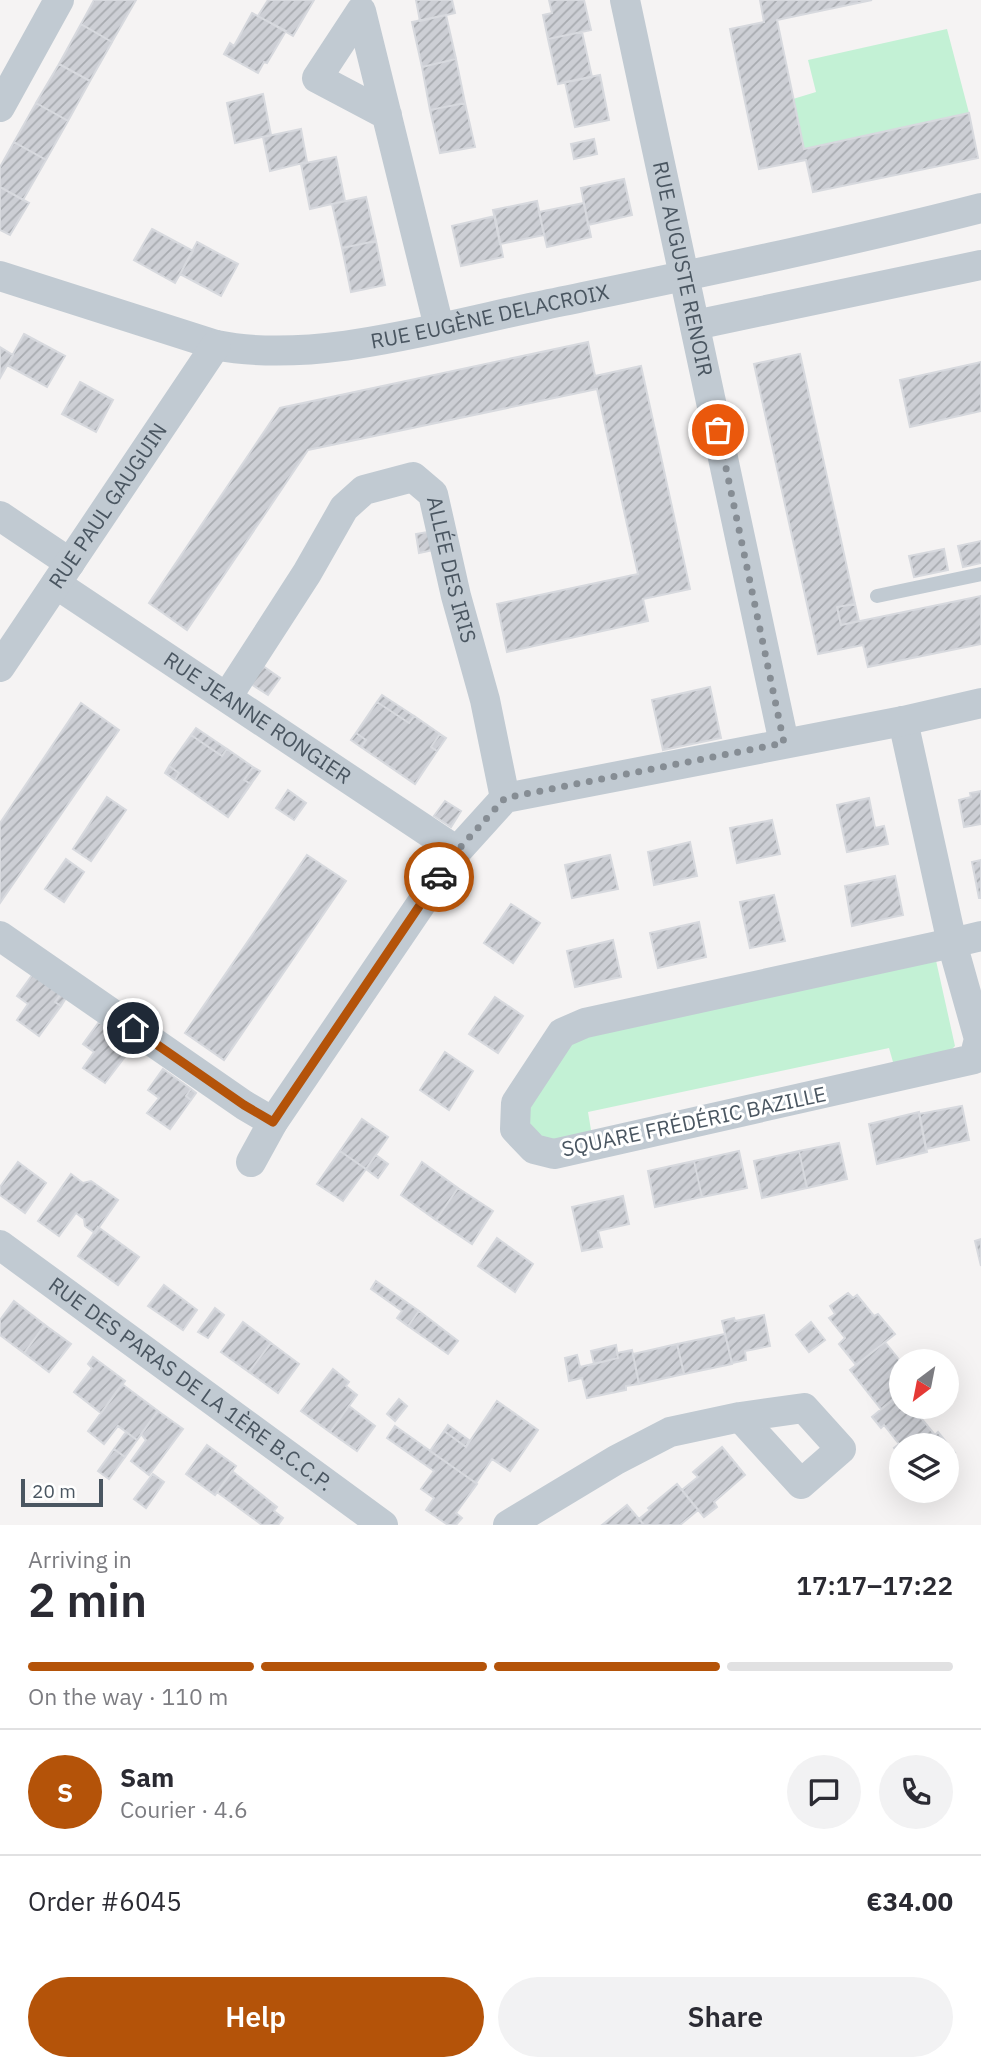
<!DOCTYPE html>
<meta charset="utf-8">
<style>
:root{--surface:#fff;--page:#f2f2f3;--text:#2b2b33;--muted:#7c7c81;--line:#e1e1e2;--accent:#b45309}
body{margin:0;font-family:"IBM Plex Sans",sans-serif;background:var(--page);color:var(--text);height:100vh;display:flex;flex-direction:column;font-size:26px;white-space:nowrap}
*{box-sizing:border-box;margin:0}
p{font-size:23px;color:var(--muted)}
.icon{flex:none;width:38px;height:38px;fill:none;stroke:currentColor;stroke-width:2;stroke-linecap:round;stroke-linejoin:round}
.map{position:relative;height:1525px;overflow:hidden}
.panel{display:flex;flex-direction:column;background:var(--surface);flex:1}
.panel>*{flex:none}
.needle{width:46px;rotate:212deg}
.tools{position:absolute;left:889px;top:1349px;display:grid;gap:14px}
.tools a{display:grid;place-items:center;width:70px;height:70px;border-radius:50%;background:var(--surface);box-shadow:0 7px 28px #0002;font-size:35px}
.scale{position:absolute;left:21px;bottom:18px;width:82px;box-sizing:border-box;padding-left:7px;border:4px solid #4a5661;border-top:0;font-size:19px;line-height:24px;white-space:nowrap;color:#4a5661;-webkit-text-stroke:5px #fff;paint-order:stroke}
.pin{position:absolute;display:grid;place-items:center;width:60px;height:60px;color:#fff;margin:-30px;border:4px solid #fff;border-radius:50%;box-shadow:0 2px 7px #0007}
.courier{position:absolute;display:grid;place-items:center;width:70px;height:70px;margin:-35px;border:5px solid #b45309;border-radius:50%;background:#fff;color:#222;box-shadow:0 2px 9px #0007}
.headline em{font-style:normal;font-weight:600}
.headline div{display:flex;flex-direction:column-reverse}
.headline{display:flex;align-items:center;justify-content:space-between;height:119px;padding:0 28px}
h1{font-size:46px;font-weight:600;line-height:52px}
.bar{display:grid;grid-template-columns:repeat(4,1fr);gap:10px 7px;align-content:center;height:84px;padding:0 28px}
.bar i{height:9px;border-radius:5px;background:var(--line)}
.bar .on{background:var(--accent)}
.bar p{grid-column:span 4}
.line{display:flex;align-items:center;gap:18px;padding:0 28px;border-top:2px solid var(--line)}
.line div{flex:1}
.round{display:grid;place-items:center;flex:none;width:74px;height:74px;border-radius:37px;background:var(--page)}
.primary-button{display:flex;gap:14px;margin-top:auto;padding:14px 28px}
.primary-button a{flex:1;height:80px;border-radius:42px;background:var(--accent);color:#fff;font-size:28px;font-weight:600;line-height:80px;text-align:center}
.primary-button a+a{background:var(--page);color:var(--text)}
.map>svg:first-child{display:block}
.green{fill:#c3f1d5}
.building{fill:url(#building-hatch);stroke:#d7d9de;stroke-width:2}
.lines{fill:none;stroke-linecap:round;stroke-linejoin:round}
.lane{stroke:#c1cad2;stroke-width:14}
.street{stroke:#c1cad2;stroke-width:30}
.done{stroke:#868d94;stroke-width:7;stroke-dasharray:0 12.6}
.route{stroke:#b45309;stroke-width:9}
.labels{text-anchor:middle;stroke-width:6;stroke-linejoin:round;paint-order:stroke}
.street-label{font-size:21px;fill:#4a5661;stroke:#fff}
</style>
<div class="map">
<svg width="981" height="1525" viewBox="0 0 981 1525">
<defs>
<pattern id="building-hatch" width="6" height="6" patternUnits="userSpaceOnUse" patternTransform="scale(1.75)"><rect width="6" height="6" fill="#cdcfd5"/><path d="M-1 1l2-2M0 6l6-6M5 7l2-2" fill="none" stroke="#a8abb0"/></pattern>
</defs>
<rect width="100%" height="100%" fill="#f5f3f3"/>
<!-- green -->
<path class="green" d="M 947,29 L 969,113 L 804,149 L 793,99 L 816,92 L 808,60 Z
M 935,956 L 955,1046 L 945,1056 L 895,1069 L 889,1048 L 588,1112 L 592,1136 L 547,1144 L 527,1130 L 523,1109 L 565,1042 Z"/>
<!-- building -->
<path class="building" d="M 94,0 L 136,0 L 112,42 L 81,24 Z
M 268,0 L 314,0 L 293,36 L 258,16 Z
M 416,0 L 452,0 L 455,13 L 420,21 Z
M 549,0 L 584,0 L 591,30 L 548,39 L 543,15 L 552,13 Z
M 760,0 L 872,0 L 777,20 L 804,149 L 969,113 L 978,158 L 813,192 L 806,160 L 759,169 L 730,29 L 764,22 Z
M 252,13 L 286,31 L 267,63 L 264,62 L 258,73 L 224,54 L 230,43 L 234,46 Z
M 446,15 L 456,59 L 422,67 L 412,22 Z
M 81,24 L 112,42 L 90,81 L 59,64 Z
M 582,32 L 592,77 L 558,84 L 548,39 Z
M 456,59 L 465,103 L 430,110 L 422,67 Z
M 59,64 L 90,81 L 68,121 L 36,103 Z
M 600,75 L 609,120 L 575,127 L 565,82 Z
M 263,94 L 271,135 L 235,143 L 227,103 Z
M 36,103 L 68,121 L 46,160 L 14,142 Z
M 465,103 L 475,147 L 440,153 L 430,110 Z
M 301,129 L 307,162 L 270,171 L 263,137 Z
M 594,139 L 597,154 L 574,159 L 571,144 Z
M 14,142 L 46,160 L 23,200 L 0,187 L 0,167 Z
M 336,157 L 345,201 L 310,209 L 301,164 Z
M 624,179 L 632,215 L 588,225 L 581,188 Z
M 0,187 L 29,203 L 10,235 L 0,230 Z
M 366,197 L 376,241 L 342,248 L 332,204 Z
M 537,201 L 544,235 L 500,244 L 493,210 Z
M 584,203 L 591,237 L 547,247 L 539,212 Z
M 495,216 L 503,257 L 461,266 L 452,226 Z
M 152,229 L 193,251 L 175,283 L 134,260 Z
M 376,241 L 385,285 L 351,292 L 342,248 Z
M 197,242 L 238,264 L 221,296 L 180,274 Z
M 24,334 L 65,356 L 47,387 L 7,365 Z
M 588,342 L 595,376 L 641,366 L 690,589 L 643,599 L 648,621 L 507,652 L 497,604 L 638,574 L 597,389 L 308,450 L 187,630 L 149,603 L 280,408 Z
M 0,347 L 13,355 L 0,378 Z
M 800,354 L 855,604 L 837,607 L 841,625 L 981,596 L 981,644 L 868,667 L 863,645 L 818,654 L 754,364 Z
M 981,362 L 981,411 L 910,427 L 900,380 Z
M 80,382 L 113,400 L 96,432 L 62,414 Z
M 434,531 L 438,549 L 419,553 L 416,534 Z
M 981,541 L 981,563 L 963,567 L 958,546 Z
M 944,549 L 948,570 L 914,577 L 909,556 Z
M 855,604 L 859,621 L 841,625 L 837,607 Z
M 263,666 L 280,678 L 268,695 L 251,684 Z
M 710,687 L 721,738 L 663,750 L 652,700 Z
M 382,695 L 414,716 L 409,723 L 377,702 Z
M 377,702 L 409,723 L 414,716 L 440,734 L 431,747 L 437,751 L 415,784 L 361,747 L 366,740 L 356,733 Z
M 81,703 L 119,730 L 0,903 L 0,823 Z
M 196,728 L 227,749 L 222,756 L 191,735 Z
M 356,733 L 366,740 L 361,747 L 351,740 Z
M 440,734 L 446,738 L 437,751 L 431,747 Z
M 191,735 L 222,756 L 227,749 L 253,767 L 244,780 L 251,784 L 228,817 L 175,780 L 179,773 L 169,766 Z
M 169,766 L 179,773 L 175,780 L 165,773 Z
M 253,767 L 260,771 L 251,784 L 244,780 Z
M 288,790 L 306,803 L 294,820 L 276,808 Z
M 981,791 L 981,824 L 964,827 L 959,800 L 971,797 L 970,793 Z
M 107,797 L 126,810 L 91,861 L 73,849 Z
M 869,798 L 875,828 L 884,826 L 888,844 L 847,852 L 837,805 Z
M 445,801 L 461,811 L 451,827 L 434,816 Z
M 772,820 L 780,854 L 737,863 L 730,828 Z
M 690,842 L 697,876 L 654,885 L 648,852 Z
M 307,855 L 346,881 L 224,1060 L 185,1033 Z
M 610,855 L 618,889 L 572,898 L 565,865 Z
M 66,859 L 84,872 L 64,902 L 45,889 Z
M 981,860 L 981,898 L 979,898 L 972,862 Z
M 895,876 L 903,915 L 852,926 L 845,886 Z
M 774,895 L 785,941 L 750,948 L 740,902 Z
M 511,904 L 540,923 L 513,963 L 484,943 Z
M 699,922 L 706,957 L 658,968 L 650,933 Z
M 613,940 L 621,977 L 575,987 L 567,951 Z
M 33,974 L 61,994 L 55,1002 L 61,1006 L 39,1036 L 17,1020 L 28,1004 L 17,996 Z
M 61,994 L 66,998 L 61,1006 L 55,1002 Z
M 495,997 L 523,1016 L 498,1053 L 469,1034 Z
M 99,1022 L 127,1042 L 121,1050 L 127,1054 L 105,1083 L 83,1068 L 94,1052 L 83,1044 Z
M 127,1042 L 132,1046 L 127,1054 L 121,1050 Z
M 445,1052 L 473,1071 L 449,1110 L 420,1090 Z
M 163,1069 L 191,1089 L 186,1096 L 191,1100 L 170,1129 L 147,1113 L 159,1098 L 148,1090 Z
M 191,1089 L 196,1093 L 191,1100 L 186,1096 Z
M 962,1106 L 969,1140 L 926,1149 L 919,1114 Z
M 919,1112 L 927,1152 L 877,1164 L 869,1124 Z
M 362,1119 L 388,1137 L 366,1169 L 340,1151 Z
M 839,1143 L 847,1179 L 807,1188 L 799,1151 Z
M 340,1151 L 366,1169 L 343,1201 L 317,1184 Z
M 739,1151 L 747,1188 L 702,1197 L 694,1161 Z
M 799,1151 L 807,1188 L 762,1198 L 754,1161 Z
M 376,1155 L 388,1164 L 378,1178 L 366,1169 Z
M 694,1161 L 702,1197 L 655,1207 L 648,1171 Z
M 18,1162 L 46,1183 L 25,1213 L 0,1195 L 0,1187 Z
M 422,1162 L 458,1188 L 436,1220 L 401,1195 Z
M 71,1174 L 83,1183 L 91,1181 L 118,1200 L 95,1233 L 85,1226 L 84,1219 L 76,1213 L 59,1236 L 38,1221 Z
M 458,1188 L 493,1211 L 472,1244 L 436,1220 Z
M 623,1196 L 629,1224 L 598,1231 L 602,1247 L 582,1251 L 572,1207 Z
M 98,1227 L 139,1257 L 118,1285 L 78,1256 Z
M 497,1238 L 533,1264 L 515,1292 L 478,1266 Z
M 981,1239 L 981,1266 L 975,1241 Z
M 376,1281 L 419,1311 L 408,1326 L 397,1318 L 402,1311 L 371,1289 Z
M 164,1285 L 197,1310 L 183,1330 L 148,1306 Z
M 848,1293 L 853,1298 L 857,1295 L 874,1316 L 878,1314 L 895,1334 L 856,1365 L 839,1344 L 845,1338 L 829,1318 L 835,1314 L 830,1306 Z
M 14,1301 L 45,1325 L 24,1353 L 0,1335 L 0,1320 Z
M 215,1308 L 224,1315 L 208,1338 L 198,1332 Z
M 419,1311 L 458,1341 L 448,1354 L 408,1326 Z
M 764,1315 L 770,1346 L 745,1351 L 746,1360 L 732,1363 L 722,1321 L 734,1318 L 735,1321 Z
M 243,1322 L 271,1343 L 249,1372 L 221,1352 Z
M 811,1322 L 825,1340 L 809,1352 L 796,1335 Z
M 45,1325 L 71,1344 L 49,1372 L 24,1353 Z
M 725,1334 L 732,1364 L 684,1374 L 677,1344 Z
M 885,1342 L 901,1362 L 901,1367 L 894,1372 L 901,1382 L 901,1393 L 881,1409 L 850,1370 Z
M 271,1343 L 299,1364 L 278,1393 L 249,1372 Z
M 677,1344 L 684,1374 L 639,1384 L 633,1354 Z
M 616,1345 L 618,1358 L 594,1364 L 591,1351 Z
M 632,1350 L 639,1384 L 626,1386 L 626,1390 L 587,1398 L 582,1378 L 569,1381 L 565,1358 L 577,1355 L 580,1367 L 618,1358 L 617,1353 Z
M 93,1357 L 125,1381 L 101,1413 L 74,1392 L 92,1368 L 88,1364 Z
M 333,1369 L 349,1382 L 346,1386 L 357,1395 L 330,1432 L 301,1411 Z
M 122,1384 L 158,1411 L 137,1440 L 118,1426 L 104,1444 L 88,1431 Z
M 901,1393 L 901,1407 L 912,1407 L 935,1435 L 938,1432 L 955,1453 L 947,1460 L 947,1446 L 901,1446 L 901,1457 L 894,1448 L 899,1444 L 884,1425 L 881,1428 L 872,1417 Z
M 399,1399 L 407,1406 L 395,1421 L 387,1414 Z
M 497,1401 L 538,1430 L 510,1471 L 492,1459 L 476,1483 L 430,1451 L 444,1431 L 466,1447 Z
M 349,1406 L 375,1426 L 357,1451 L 330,1432 Z
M 158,1411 L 183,1429 L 149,1475 L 131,1461 L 146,1440 L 141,1434 Z
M 448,1425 L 469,1440 L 466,1447 L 444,1431 Z
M 395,1426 L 477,1484 L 456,1513 L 462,1518 L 456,1525 L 448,1525 L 426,1510 L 434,1498 L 421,1489 L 434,1471 L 387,1438 Z
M 126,1432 L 137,1440 L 125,1457 L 114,1449 Z
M 207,1445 L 236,1466 L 215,1495 L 186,1474 Z
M 722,1447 L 745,1475 L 714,1502 L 717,1507 L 704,1517 L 682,1490 L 698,1477 L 693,1472 Z
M 114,1449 L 125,1457 L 109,1479 L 98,1471 Z
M 232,1471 L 277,1507 L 274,1511 L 283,1518 L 278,1525 L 262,1525 L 217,1492 Z
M 153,1474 L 164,1482 L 146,1508 L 134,1499 Z
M 677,1484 L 698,1510 L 680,1525 L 644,1525 L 639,1519 L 650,1510 L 648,1508 Z
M 627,1505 L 644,1525 L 602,1525 Z"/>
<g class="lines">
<!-- lane -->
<path class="lane" d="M 877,596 L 981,574"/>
<!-- street -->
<g class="street">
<path id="s1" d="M 625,0 L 784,743"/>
<path d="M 0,107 L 59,0"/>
<path d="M 387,115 L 317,78 L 361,11 L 439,327"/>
<path id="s2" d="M 0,276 L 216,345 C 313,365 439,327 535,307 C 684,276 833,246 981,208"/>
<path d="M 695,325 L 981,265"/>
<path d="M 0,516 L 70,563"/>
<path id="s3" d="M 56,584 L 457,851"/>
<path id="s4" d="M 0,667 L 216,345"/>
<path id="s5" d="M 227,697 L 307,573 L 344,508 L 364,490 L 413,477 L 433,494 L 456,596 L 485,700 L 505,798"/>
<path d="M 903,721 L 952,943 L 979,1039 L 974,1059 L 554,1154 L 534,1149 L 515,1129 L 516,1103 L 562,1033 L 585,1023 L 952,943 L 981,936"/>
<path d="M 0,936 L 244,1105 L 273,1122"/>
<path d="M 251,1162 L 273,1122 L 457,851 L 505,798 L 903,721 L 981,703"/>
<path id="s6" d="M 0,1245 L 383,1525"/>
<path d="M 508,1525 L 616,1460 L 670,1432 L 740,1417 L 804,1408 L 841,1449 L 801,1484 L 740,1417"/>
</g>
</g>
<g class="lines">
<!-- done -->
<path class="done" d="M 439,877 L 457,851 L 505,798 L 784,743 L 718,430"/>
<!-- route -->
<path class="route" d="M 133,1028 L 244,1105 L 273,1122 L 439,877"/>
</g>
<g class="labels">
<!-- street labels -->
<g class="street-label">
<text dy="7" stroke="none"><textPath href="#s1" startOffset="275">RUE AUGUSTE RENOIR</textPath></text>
<text dy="7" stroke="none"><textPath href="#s2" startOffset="504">RUE EUGÈNE DELACROIX</textPath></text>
<text dy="7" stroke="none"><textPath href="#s4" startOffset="194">RUE PAUL GAUGUIN</textPath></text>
<text dy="7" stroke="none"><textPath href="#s5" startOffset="404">ALLÉE DES IRIS</textPath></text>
<text dy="7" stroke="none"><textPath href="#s3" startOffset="242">RUE JEANNE RONGIER</textPath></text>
<text transform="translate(694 1122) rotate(-12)" y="7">SQUARE FRÉDÉRIC BAZILLE</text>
<text dy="7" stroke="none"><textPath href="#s6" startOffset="236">RUE DES PARAS DE LA 1ÈRE B.C.C.P.</textPath></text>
</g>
</g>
</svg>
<div class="tools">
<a><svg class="needle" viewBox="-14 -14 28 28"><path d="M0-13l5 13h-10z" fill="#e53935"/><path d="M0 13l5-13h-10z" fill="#7c7c81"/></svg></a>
<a><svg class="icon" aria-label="layers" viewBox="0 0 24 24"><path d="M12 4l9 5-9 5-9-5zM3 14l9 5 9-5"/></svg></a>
</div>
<div class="scale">20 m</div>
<div class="pin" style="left:718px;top:430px;background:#ea580c"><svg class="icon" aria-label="bag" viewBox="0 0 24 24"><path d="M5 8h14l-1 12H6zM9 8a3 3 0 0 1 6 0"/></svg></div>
<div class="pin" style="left:133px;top:1028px;background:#1f2937"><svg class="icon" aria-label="home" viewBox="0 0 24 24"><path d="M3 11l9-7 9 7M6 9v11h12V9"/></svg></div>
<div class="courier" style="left:439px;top:877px"><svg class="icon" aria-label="car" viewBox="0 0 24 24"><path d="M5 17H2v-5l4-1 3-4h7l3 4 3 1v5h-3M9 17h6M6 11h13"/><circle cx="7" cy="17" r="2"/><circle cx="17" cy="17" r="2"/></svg></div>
</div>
<section class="panel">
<div class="headline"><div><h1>2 min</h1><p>Arriving in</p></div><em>17:17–17:22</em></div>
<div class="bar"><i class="on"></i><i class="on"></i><i class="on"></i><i></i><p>On the way · 110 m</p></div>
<div class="line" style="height:126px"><b class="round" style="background:var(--accent);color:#fff">S</b><div><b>Sam</b><p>Courier · 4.6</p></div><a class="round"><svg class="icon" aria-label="chat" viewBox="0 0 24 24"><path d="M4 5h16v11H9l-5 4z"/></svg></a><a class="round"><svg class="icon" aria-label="phone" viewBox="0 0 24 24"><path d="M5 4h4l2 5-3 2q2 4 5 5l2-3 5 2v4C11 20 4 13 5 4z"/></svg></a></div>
<div class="line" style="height:91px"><div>Order #6045</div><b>€34.00</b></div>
<div class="primary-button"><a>Help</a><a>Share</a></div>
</section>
